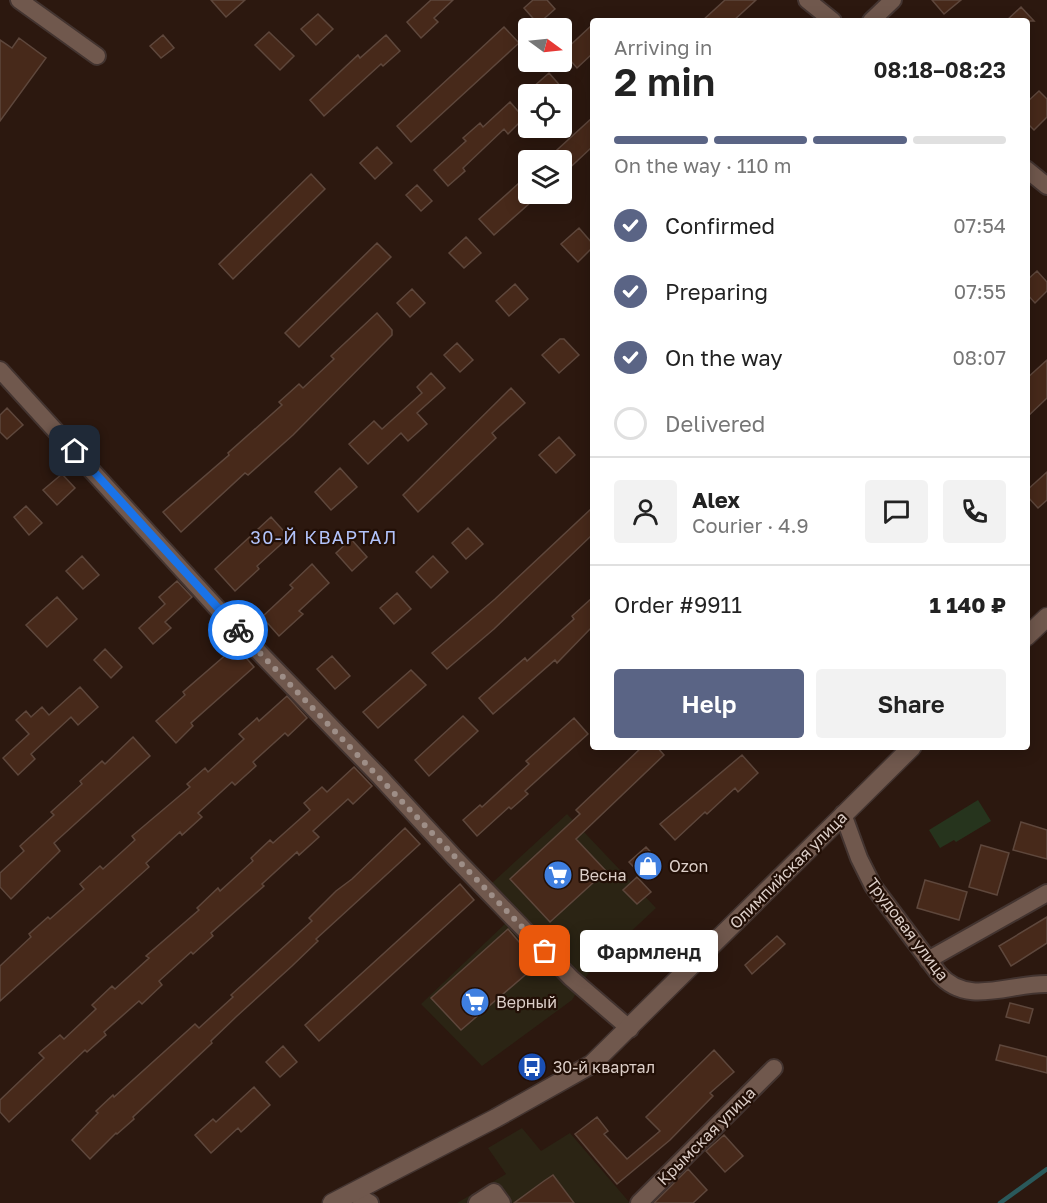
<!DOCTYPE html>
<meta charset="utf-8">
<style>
:root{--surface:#fff;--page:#f2f2f2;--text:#222;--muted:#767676;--line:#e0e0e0;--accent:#5a6485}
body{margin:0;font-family:"Golos Text",sans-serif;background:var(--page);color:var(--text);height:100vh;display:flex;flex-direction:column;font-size:22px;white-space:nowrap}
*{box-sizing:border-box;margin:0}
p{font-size:20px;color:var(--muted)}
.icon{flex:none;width:33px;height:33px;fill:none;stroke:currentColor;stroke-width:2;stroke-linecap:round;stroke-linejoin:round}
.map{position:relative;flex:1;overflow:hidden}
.drawer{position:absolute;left:590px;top:18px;width:440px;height:732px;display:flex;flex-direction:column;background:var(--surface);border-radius:6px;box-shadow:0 3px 15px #0003}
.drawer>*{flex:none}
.needle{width:39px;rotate:105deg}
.buttons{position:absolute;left:518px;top:18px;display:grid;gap:12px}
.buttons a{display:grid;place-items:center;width:54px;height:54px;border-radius:6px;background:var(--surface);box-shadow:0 3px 15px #0003;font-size:30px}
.pin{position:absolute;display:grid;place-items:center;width:51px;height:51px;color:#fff;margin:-26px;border-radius:12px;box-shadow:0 3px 9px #0006}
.courier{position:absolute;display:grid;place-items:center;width:60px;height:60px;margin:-30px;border:4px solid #1a73e8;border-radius:50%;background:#fff;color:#222;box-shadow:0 2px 8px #0007}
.bubble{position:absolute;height:42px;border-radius:6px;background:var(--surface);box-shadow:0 3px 15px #0003;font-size:20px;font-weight:600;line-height:42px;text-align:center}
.headline em{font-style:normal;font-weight:600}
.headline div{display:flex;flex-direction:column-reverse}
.headline{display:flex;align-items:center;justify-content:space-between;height:102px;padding:0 24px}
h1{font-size:39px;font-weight:600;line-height:45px}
.bar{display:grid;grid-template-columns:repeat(4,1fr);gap:9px 6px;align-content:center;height:72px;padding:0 24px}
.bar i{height:8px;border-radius:4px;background:var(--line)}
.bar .current{background:var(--accent)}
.bar p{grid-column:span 4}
.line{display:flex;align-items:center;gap:15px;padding:0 24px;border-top:2px solid var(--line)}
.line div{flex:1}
.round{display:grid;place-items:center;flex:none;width:63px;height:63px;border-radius:6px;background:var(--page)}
ol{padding:0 24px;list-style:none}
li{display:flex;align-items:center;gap:18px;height:66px}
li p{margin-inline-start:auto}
li .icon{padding:6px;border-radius:50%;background:var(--accent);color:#fff;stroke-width:4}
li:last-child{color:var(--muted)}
li i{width:33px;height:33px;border:3px solid var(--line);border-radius:50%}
.cta{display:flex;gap:12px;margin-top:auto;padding:12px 24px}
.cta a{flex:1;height:69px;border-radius:6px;background:var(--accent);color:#fff;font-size:24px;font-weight:600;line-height:69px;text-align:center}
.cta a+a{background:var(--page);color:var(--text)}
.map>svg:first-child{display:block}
.commercial{fill:#2b2414}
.green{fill:#26341d}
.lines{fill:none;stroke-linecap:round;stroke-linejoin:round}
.stream{stroke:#2a595b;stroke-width:4.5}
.building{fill:#47291a;stroke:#5e473c;stroke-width:1.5}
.minor-casing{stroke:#433430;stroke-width:20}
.tertiary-casing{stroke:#433430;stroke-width:21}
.minor{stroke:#70584d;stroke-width:16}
.tertiary{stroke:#70584d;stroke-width:18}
.done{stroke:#9e8e87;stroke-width:6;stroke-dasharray:0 10.8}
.route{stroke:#1a73e8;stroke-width:8}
.labels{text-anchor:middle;stroke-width:4.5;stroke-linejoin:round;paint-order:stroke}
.poi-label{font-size:16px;fill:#dccec8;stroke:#220f06;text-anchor:start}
.street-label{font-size:16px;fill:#dccec8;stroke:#220f06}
.neighbourhood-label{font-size:18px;letter-spacing:1.5px;fill:#b2c3fa;stroke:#220f06}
</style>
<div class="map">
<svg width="1047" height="1203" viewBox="0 0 1047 1203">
<rect width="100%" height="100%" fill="#2c180f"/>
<!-- commercial -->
<path class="commercial" d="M 567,814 L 656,908 L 591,969 L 572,1000 L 482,1066 L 421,1004 L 507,922 L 480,894 Z
M 522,1128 L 541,1151 L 570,1133 L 630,1203 L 457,1203 L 506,1174 L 488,1148 Z"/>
<!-- green -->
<path class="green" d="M 978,800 L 991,821 L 956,842 L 954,840 L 940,848 L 929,830 Z"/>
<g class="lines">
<!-- stream -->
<path class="stream" d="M 1000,1203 L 1047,1169"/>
</g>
<!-- building -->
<path class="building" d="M 211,0 L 245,0 L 226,17 Z
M 431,0 L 453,0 L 434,18 L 438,22 L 421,38 L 407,22 Z
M 533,0 L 547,0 L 555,9 L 538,24 L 524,8 Z
M 725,0 L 756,0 L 733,21 L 702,21 Z
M 932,0 L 961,0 L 944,14 Z
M 1021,7 L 1034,21 L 1006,21 Z
M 318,14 L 333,29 L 316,45 L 301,29 Z
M 592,25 L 592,54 L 577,68 L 563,52 Z
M 504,27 L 519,43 L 411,142 L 397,126 Z
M 269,32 L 294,56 L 280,70 L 255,45 Z
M 163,35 L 174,48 L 161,58 L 150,46 Z
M 386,35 L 400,51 L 383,66 L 381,64 L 324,116 L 310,100 L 358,55 L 360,58 Z
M 19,38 L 46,58 L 0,121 L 0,40 L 12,48 Z
M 549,73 L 563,89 L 557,94 L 538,94 L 532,88 Z
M 1039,91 L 1047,99 L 1047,117 L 1034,130 L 1026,122 L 1026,103 Z
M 510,102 L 524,118 L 508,134 L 504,129 L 463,168 L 465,171 L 448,186 L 434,170 L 466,141 L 463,138 L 480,123 L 483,127 Z
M 592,118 L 592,147 L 561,176 L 561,160 L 546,160 Z
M 377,147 L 392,163 L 375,179 L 360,163 Z
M 311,174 L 325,189 L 233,279 L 219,264 Z
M 528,175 L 528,194 L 540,194 L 494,235 L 479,219 Z
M 417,185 L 432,201 L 421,211 L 406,195 Z
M 579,228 L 592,243 L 592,248 L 578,262 L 561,244 Z
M 466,237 L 481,253 L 464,268 L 449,253 Z
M 377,243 L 391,257 L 299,347 L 285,333 Z
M 1037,271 L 1047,282 L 1047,291 L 1035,303 L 1026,293 L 1026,281 Z
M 515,284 L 528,299 L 509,316 L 496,301 Z
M 412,289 L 425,303 L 410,317 L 397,303 Z
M 377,313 L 392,330 L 392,335 L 293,435 L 248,475 L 245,473 L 181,532 L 163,512 L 229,455 L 228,453 L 282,405 L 279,402 L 299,384 L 303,388 L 334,359 L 331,356 Z
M 560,339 L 564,339 L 579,355 L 559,373 L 542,355 Z
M 457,343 L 473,360 L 460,372 L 444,355 Z
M 1047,360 L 1047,398 L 1026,418 L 1026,379 Z
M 431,373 L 445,388 L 417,413 L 427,424 L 408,441 L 401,433 L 368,464 L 349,444 L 374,421 L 382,429 L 422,393 L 417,387 Z
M 511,388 L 525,403 L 492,433 L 496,438 L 418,512 L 403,495 Z
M 7,408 L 23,425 L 7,439 L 0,432 L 0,415 Z
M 559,437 L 575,455 L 556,473 L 539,455 Z
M 340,468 L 357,487 L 331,510 L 315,492 Z
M 1047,472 L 1047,500 L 1038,508 L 1026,495 L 1026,491 Z
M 62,474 L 75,488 L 57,505 L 43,490 Z
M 26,506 L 42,523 L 29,535 L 14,517 Z
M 592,508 L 592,535 L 494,629 L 447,669 L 432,653 L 495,599 Z
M 271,517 L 289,537 L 257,566 L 259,569 L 235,591 L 215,569 Z
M 468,528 L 483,544 L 466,559 L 452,543 Z
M 351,539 L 367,557 L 352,571 L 336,553 Z
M 82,556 L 99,575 L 83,589 L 66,571 Z
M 433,556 L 448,572 L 431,588 L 416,572 Z
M 312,564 L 329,583 L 299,611 L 303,614 L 279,636 L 262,617 L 293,588 L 290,585 Z
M 177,581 L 192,597 L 165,622 L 171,628 L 153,644 L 139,628 L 165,604 L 159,597 Z
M 397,593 L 411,609 L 394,624 L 380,608 Z
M 57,597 L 77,619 L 47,647 L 26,625 Z
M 592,598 L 592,627 L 557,663 L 555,660 L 493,714 L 479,698 L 525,658 L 527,661 L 574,619 L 572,616 Z
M 236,646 L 254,667 L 191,723 L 193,726 L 176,743 L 156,721 L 185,695 L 183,692 Z
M 105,649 L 122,667 L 111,678 L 94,660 Z
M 332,656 L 350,676 L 335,689 L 317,669 Z
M 411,670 L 426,685 L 378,728 L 363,712 Z
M 80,687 L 98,707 L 78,725 L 71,717 L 31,754 L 35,759 L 18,775 L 3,758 L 29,734 L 16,720 L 26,711 L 31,717 L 42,707 L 49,715 Z
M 287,696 L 307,718 L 288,736 L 285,733 L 253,762 L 256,766 L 235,785 L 232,782 L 198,813 L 202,817 L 182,835 L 180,832 L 146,863 L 149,867 L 0,1001 L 0,966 L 31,937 L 29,934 L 48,917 L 50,919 L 84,889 L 80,884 L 100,866 L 103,869 L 135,840 L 132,836 L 190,787 L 187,784 L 205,768 L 208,772 L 244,739 L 239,734 L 257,718 L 259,721 Z
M 463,716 L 478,731 L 429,776 L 415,760 Z
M 574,718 L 588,734 L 525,791 L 528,794 L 511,809 L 509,807 L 477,836 L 463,820 L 480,805 L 482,807 L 529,764 L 526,761 Z
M 133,737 L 150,756 L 54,843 L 60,851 L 11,899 L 0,887 L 0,873 L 24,851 L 20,846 L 54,815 L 51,812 L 82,784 L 80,781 L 102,761 L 105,764 Z
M 642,747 L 657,747 L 664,755 L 576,839 L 606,871 L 550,922 L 510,879 L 580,814 L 576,810 Z
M 742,755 L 758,773 L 738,792 L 735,788 L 707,814 L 705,812 L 675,840 L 660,824 Z
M 354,767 L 372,786 L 353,804 L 348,799 L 313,831 L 319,837 L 299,855 L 297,852 L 262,884 L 264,886 L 211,933 L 213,936 L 193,954 L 191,952 L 159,981 L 162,985 L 142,1004 L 139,1001 L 104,1032 L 106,1035 L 87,1052 L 85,1050 L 9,1122 L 0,1112 L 0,1100 L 44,1058 L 39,1053 L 60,1035 L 64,1039 L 96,1009 L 92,1005 L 112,986 L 115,989 L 149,958 L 146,956 L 199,910 L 197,908 L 218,888 L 220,891 L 253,861 L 251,858 L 270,840 L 273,843 L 310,810 L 304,803 L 322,787 L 327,792 Z
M 1021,822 L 1047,830 L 1047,859 L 1013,850 Z
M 405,828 L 420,844 L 316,939 L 318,941 L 292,966 L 237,1016 L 211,1041 L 212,1043 L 133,1117 L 134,1119 L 117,1134 L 116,1133 L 90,1159 L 72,1140 L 98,1113 L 96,1111 L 113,1095 L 114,1097 L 195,1024 L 199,1028 L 233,997 L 231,995 L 312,921 L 309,918 L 336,891 L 352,879 Z
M 981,845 L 1009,853 L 997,895 L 969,887 Z
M 646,847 L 660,862 L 644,878 L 629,862 Z
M 637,877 L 651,892 L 637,904 L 623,890 Z
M 925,880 L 967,892 L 959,920 L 917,908 Z
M 460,884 L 474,900 L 319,1041 L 305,1025 Z
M 1047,917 L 1047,943 L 1011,966 L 999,946 Z
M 508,929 L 538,964 L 461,1030 L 431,998 Z
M 777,936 L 785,944 L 752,974 L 745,965 Z
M 1010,1003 L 1033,1009 L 1029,1023 L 1006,1017 Z
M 1000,1045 L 1047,1057 L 1047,1073 L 996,1060 Z
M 283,1046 L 297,1062 L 280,1077 L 266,1062 Z
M 714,1050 L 734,1072 L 710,1093 L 713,1096 L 670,1140 L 617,1184 L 575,1134 L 597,1117 L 608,1131 L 604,1134 L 627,1159 L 660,1131 L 646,1117 Z
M 254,1087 L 270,1105 L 241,1132 L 238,1128 L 211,1153 L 195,1135 L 213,1119 L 216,1122 Z
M 724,1135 L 743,1156 L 725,1172 L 706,1151 Z
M 688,1169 L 707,1190 L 693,1203 L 654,1203 Z
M 553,1175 L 574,1203 L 514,1203 L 544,1181 Z"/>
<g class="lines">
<!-- minor casing -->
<g class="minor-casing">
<path id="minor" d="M 19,0 L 97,56
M 807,0 L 833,21
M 871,21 L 893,0
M 1026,169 L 1047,186
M 0,370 L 227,619 L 380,777 L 454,857 L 571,978 L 630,1029
M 843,814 L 859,858 L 873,886 L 939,974 C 967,1007 1010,983 1047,984
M 928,960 L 1047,893
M 352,1193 L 370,1203
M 477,1203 L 494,1192 L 502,1203
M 639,1203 L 774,1068"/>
</g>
<!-- tertiary casing -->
<g class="tertiary-casing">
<path id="tertiary" d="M 1026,637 L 1047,617
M 332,1203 L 496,1118 L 592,1064 L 912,747"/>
</g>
<!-- minor -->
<use href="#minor" class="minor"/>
<!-- tertiary -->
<use href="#tertiary" class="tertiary"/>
</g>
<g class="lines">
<!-- done -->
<path class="done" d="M 238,630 L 545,951"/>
<!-- route -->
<path class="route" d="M 75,451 L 238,630"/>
</g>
<!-- icons -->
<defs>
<g id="shop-disc" transform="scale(1.5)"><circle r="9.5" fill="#3f7fe0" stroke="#220f06"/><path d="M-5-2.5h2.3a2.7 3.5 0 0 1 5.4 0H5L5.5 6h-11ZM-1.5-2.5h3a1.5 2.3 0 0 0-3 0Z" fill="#fff"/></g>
<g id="supermarket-disc" transform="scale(1.5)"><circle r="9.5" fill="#3f7fe0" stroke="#220f06"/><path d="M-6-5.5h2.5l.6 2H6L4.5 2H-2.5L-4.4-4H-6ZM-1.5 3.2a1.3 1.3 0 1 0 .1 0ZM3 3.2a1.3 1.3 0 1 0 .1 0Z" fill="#fff"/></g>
<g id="bus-disc" transform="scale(1.5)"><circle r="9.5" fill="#1a4fb4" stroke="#220f06"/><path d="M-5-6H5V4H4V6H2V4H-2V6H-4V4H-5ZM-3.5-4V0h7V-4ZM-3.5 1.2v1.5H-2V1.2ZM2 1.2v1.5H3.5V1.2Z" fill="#fff"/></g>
</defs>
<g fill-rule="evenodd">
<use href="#shop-disc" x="648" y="866"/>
<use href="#supermarket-disc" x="558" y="875"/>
<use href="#supermarket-disc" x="475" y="1002"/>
<use href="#bus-disc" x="532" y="1067"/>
</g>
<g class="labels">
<!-- poi labels -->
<g class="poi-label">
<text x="669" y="872">Ozon</text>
<text x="579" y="881">Весна</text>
<text x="496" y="1008">Верный</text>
<text x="553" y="1073">30-й квартал</text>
</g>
<!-- street labels -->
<g class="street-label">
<text transform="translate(788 870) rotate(-45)" y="6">Олимпийская улица</text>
<text transform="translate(908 929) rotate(53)" y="6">Трудовая улица</text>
<text transform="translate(706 1136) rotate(-45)" y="6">Крымская улица</text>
</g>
<!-- neighbourhood labels -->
<g class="neighbourhood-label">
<text x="324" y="544">30-Й КВАРТАЛ</text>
</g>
</g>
</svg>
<div class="buttons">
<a><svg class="needle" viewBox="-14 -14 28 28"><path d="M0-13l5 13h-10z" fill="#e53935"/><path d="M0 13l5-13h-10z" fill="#767676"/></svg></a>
<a><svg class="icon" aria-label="locate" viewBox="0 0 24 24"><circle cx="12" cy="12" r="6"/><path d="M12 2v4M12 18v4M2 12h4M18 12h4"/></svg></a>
<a><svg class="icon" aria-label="layers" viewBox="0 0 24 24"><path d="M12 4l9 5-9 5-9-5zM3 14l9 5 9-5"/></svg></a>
</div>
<div class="pin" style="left:545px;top:951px;background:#ea580c"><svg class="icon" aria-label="bag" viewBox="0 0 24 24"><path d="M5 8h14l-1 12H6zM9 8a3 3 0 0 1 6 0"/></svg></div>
<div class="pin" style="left:75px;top:451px;background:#1f2937"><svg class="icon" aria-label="home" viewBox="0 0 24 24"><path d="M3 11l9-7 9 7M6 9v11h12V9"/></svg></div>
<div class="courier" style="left:238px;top:630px"><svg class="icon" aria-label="bike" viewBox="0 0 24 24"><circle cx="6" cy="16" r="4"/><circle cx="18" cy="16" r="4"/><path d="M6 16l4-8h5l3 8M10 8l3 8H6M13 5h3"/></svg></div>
<div class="bubble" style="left:580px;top:930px;width:138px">Фармленд</div>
<section class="drawer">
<div class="headline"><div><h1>2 min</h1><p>Arriving in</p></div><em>08:18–08:23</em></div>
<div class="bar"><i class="current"></i><i class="current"></i><i class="current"></i><i></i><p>On the way · 110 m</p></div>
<ol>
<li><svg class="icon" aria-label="check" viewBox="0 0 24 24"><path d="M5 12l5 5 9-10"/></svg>Confirmed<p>07:54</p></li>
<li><svg class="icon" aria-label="check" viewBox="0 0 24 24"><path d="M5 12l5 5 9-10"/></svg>Preparing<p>07:55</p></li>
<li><svg class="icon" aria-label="check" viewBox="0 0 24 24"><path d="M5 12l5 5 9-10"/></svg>On the way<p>08:07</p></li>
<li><i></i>Delivered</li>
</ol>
<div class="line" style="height:108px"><a class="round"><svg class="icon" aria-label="person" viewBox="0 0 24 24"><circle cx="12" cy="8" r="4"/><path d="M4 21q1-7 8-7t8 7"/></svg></a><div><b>Alex</b><p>Courier · 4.9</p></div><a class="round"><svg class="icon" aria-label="chat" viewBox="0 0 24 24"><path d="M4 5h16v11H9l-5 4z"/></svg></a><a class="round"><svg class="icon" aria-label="phone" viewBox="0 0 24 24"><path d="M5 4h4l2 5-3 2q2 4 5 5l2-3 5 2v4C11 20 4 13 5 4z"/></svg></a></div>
<div class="line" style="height:78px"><div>Order #9911</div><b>1 140 ₽</b></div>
<div class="cta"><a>Help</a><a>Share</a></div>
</section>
</div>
